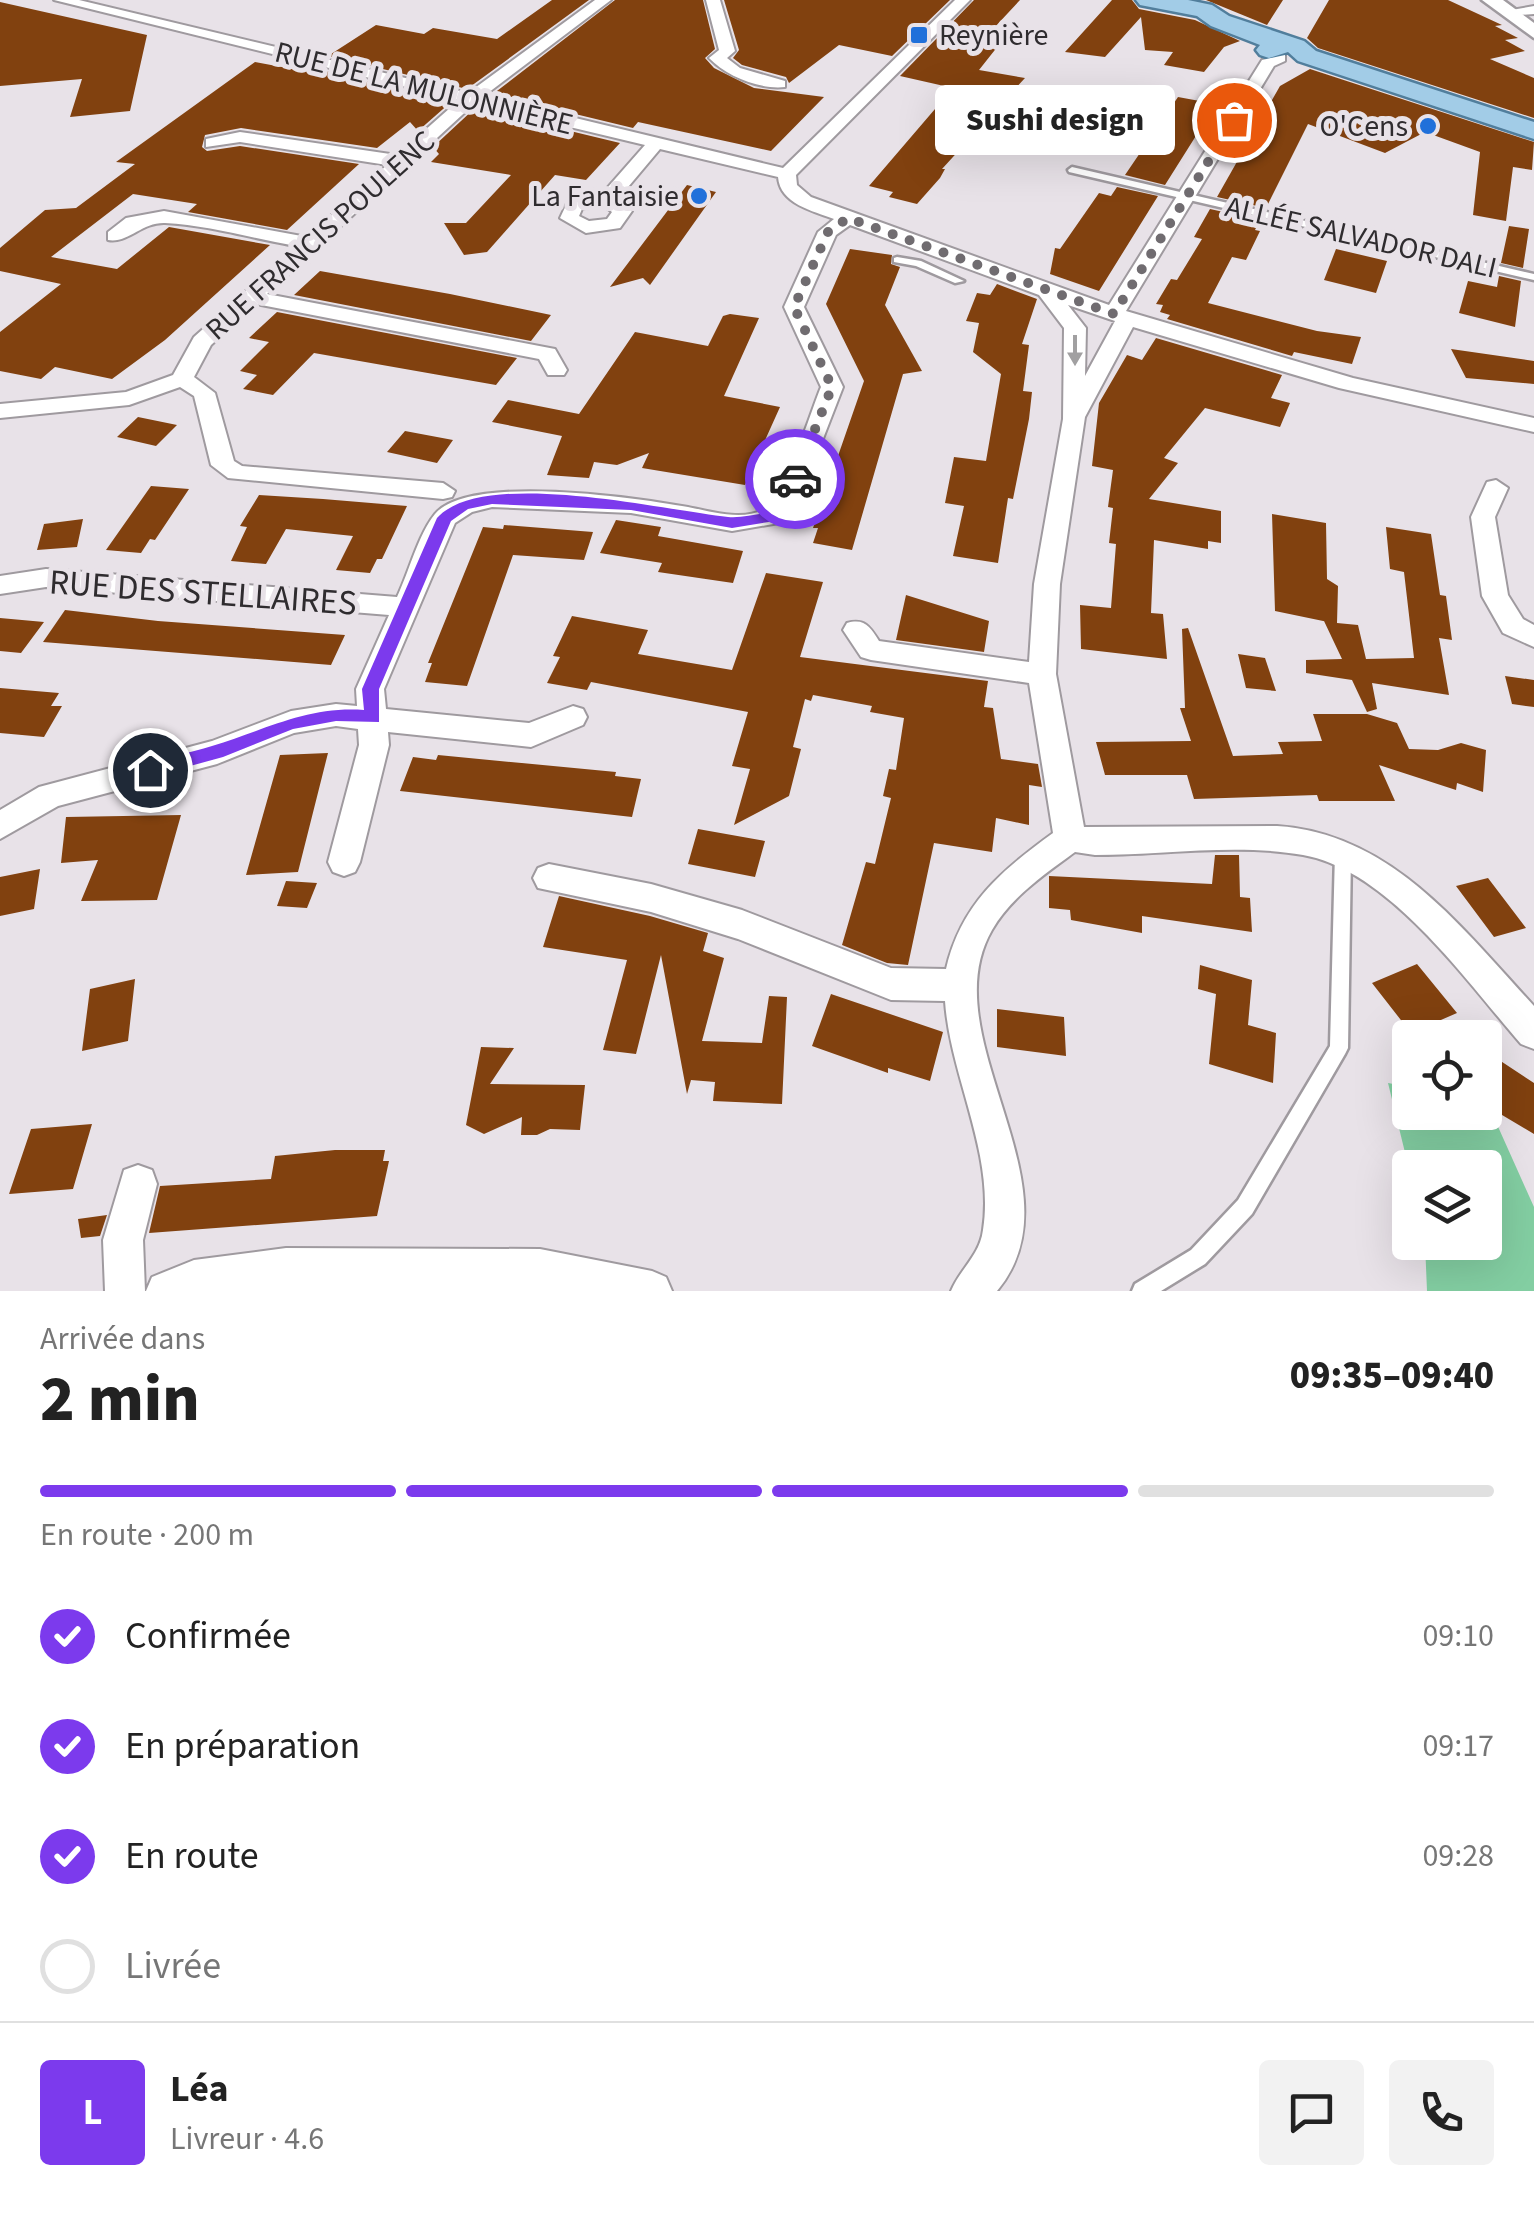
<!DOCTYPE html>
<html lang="fr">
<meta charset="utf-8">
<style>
:root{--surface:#fff;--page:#f2f2f2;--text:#222;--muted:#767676;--line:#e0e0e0;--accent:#7c3aed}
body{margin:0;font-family:"Source Sans 3",sans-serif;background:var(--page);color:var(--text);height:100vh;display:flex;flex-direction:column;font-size:38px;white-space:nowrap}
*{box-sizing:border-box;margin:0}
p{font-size:32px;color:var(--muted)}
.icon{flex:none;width:55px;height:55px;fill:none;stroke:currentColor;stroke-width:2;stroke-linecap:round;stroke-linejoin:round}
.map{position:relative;height:1291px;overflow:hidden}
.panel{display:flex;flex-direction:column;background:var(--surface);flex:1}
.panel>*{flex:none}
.fabs{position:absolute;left:1392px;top:1020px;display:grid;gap:20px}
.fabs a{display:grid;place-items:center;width:110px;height:110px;border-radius:10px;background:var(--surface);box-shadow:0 10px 40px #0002;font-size:50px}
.pin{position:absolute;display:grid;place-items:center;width:85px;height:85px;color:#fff;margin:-42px;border:5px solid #fff;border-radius:50%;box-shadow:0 2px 10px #0007}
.courier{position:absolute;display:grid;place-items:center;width:100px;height:100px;margin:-50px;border:8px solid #7c3aed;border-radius:50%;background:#fff;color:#222;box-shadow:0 2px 12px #0007}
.bubble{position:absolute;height:70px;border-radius:10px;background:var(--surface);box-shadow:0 10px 40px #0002;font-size:32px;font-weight:800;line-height:70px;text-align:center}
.head em{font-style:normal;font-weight:800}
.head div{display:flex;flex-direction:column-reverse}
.head{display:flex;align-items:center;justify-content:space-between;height:170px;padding:0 40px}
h1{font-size:65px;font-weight:800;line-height:75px}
.bar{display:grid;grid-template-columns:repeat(4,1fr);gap:15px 10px;align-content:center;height:120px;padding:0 40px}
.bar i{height:12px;border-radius:8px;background:var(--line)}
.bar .active{background:var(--accent)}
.bar p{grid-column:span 4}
.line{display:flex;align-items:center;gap:25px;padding:0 40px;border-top:2px solid var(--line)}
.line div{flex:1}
.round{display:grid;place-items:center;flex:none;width:105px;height:105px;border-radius:10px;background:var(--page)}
ol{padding:0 40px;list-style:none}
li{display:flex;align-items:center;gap:30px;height:110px}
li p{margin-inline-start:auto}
li .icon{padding:10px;border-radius:50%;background:var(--accent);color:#fff;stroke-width:4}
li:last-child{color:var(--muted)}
li i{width:55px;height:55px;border:5px solid var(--line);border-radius:50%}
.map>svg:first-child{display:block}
.green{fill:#83cea2}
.building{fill:#81410f}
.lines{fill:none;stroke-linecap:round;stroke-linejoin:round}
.service-casing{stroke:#9f9a9f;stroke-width:5}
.minor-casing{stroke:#9f9a9f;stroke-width:4}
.tertiary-casing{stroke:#9f9a9f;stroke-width:5}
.primary-casing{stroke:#517e9c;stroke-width:5}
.service{fill:#fff;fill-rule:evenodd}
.minor{fill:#fff;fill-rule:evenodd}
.tertiary{fill:#fff;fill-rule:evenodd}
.primary{fill:#a2cce7;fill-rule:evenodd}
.oneway{fill:#a1a0a1}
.route{fill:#7c3aed}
.done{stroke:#706c70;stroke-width:10;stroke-dasharray:0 18}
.poi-dot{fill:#2070da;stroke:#e8e2e8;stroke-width:4}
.labels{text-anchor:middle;stroke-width:10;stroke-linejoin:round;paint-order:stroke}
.far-poi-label{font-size:30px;fill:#2f2c2f;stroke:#e8e2e8;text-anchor:end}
.far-street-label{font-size:30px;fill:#2f2c2f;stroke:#e8e2e8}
.street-label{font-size:35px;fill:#2f2c2f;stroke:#e8e2e8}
</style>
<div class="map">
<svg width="1534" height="1291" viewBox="0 0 1534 1291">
<rect width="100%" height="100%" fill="#e8e2e8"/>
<!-- green -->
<path class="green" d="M 1388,1083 L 1410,1087 L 1410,1112 L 1485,1112 L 1487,1102 L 1534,1207 L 1534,1291 L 1427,1291 L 1425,1243 L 1485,1242 L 1485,1168 L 1410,1168 L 1410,1173 Z"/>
<!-- building -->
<path class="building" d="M 552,0 L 589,0 L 467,89 L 328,56 L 376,25 L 424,34 L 433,28 L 497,39 Z
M 615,0 L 703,0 L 715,49 L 705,58 L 714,68 L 754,88 L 824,97 L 771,151 L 638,122 L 633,128 L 493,94 Z
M 724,0 L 950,0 L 892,56 L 839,45 L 789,83 L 786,77 L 742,65 L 733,58 L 739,50 Z
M 974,0 L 1020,0 L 980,43 L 998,46 L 979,70 L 1025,78 L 942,169 L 945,169 L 940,178 L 917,204 L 889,197 L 893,192 L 869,186 L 953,88 L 900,76 Z
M 1112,0 L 1132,0 L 1139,9 L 1195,20 L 1240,41 L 1224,47 L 1204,72 L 1164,65 L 1173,52 L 1145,50 L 1141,17 L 1105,57 L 1065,52 Z
M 1206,0 L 1283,0 L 1267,25 Z
M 1329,0 L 1448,0 L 1502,25 L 1495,26 L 1518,38 L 1505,40 L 1525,51 L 1490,59 L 1534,78 L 1534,118 L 1318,48 L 1307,38 Z
M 0,2 L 147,35 L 130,111 L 70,117 L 82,79 L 0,86 Z
M 255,62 L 303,71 L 310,67 L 451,102 L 418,131 L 410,122 L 377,148 L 241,128 L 205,135 L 202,147 L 207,151 L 240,146 L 359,164 L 287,230 L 188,212 L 197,204 L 133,194 L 51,257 L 117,269 L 169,227 L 270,245 L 165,340 L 112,379 L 55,367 L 41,379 L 0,371 L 0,332 L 61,284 L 0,271 L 0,248 L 45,210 L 76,208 L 135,164 L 116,162 Z
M 1310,69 L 1534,142 L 1532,170 L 1513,167 L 1506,221 L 1473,215 L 1480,152 L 1425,132 L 1385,153 L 1308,124 L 1266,208 L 1217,197 L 1280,86 Z
M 1178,97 L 1216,104 L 1165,185 L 1125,175 Z
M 475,108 L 620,143 L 586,180 L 555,175 L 487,252 L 464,255 L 444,223 L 466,223 L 511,175 L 431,162 L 439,154 L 433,147 Z
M 687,185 L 716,192 L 650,285 L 643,278 L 610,287 Z
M 1117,187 L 1158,196 L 1099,291 L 1050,274 L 1055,248 L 1060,249 L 1099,193 L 1111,196 Z
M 1210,209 L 1260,220 L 1255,230 L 1260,231 L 1246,260 L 1232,257 L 1208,303 L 1317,331 L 1361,337 L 1352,364 L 1294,352 L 1292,356 L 1167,319 L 1170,315 L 1160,312 L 1163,305 L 1156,304 L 1171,279 L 1177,280 L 1202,239 L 1194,237 Z
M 1509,226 L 1529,229 L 1523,268 L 1501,263 Z
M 850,249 L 892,255 L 891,264 L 900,267 L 885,305 L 922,371 L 903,374 L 852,550 L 813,543 L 818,528 L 813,528 L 864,381 L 826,304 Z
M 1336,249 L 1387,261 L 1376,293 L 1324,280 Z
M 320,271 L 450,294 L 551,315 L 531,341 L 294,295 Z
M 1499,276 L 1521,281 L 1515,327 L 1459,313 L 1468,281 L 1497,287 Z
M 997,284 L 1037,299 L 1022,344 L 1029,345 L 1023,391 L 1032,392 L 1029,419 L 1013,499 L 1008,498 L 998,563 L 953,556 L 964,506 L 945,503 L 954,457 L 986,461 L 1001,374 L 973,352 L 979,323 L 966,321 L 977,293 L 990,295 Z
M 277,312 L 517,358 L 496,385 L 314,353 L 273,395 L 243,389 L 257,375 L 240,371 L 269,342 L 249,338 Z
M 730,314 L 759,318 L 724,396 L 780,407 L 745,485 L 642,468 L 649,453 L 617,465 L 594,462 L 589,478 L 547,475 L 562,436 L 492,422 L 508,400 L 579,414 L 635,332 L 708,346 L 723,316 Z
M 1156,338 L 1282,375 L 1271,398 L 1290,403 L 1280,427 L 1205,408 L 1164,458 L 1178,463 L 1149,499 L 1221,511 L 1221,543 L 1208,541 L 1208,549 L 1154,540 L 1151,613 L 1163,614 L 1167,659 L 1081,649 L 1080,605 L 1111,608 L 1116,544 L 1109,543 L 1113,508 L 1108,507 L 1113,470 L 1092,466 L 1099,403 L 1127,355 L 1142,360 Z
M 1451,349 L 1534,361 L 1534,384 L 1466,378 Z
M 138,417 L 177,425 L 156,446 L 117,437 Z
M 405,431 L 453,440 L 437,463 L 387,452 Z
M 151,486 L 189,489 L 155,540 L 150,539 L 141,553 L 106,550 Z
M 259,495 L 323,499 L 407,506 L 382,559 L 377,559 L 370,573 L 336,570 L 353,536 L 286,529 L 266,564 L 231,561 L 247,527 L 240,526 Z
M 1272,514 L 1326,523 L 1327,579 L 1338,586 L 1337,623 L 1358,625 L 1366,659 L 1414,658 L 1404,572 L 1390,569 L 1386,527 L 1431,534 L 1440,595 L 1446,596 L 1452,640 L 1439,638 L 1449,695 L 1372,683 L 1377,709 L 1367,712 L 1352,680 L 1306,673 L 1306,660 L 1342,659 L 1324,621 L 1328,622 L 1275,611 Z
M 83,519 L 77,547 L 37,550 L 44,524 Z
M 616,520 L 661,527 L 658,536 L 743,551 L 733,583 L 658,572 L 662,563 L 600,553 Z
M 504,525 L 593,532 L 584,560 L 513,555 L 467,686 L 425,682 L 432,663 L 428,663 L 483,527 L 503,529 Z
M 766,573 L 823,582 L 800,657 L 988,681 L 984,707 L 993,708 L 1001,759 L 1038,764 L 1042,787 L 1029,785 L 1029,825 L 996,818 L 992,852 L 934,843 L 908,965 L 887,963 L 842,945 L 866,862 L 875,864 L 891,798 L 883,796 L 889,769 L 896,770 L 904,718 L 870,712 L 872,706 L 813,695 L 811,701 L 805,699 L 793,747 L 801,749 L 789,796 L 734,825 L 750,769 L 732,766 L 748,712 L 591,682 L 587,690 L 547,683 L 560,657 L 553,656 L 572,616 L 648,630 L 638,654 L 732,670 Z
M 906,595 L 989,621 L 984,652 L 896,640 Z
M 65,610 L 158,621 L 345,635 L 331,665 L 43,642 Z
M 0,618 L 44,622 L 21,653 L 0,651 Z
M 1188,628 L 1233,756 L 1283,754 L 1278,742 L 1322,741 L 1313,714 L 1367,714 L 1397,723 L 1409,749 L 1438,750 L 1461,743 L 1486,750 L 1483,792 L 1457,783 L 1456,790 L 1379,765 L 1395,801 L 1319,801 L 1317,795 L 1194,799 L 1187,775 L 1105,775 L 1096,742 L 1191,741 L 1180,708 L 1185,708 L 1182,629 Z
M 1238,654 L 1265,658 L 1276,691 L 1246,688 Z
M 1505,676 L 1534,680 L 1534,707 L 1512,704 Z
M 0,688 L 59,693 L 51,706 L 62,706 L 44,737 L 0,733 Z
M 328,753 L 298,872 L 246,875 L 280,755 Z
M 438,755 L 616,772 L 615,776 L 641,779 L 632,817 L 400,791 L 413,757 L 436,760 Z
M 181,815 L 157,900 L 81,901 L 98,860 L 61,863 L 66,817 Z
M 698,829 L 765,841 L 755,877 L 688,864 Z
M 1215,855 L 1239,855 L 1240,897 L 1250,898 L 1252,932 L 1142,916 L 1142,933 L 1071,920 L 1070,910 L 1049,908 L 1049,876 L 1212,884 Z
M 40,869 L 34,909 L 0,916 L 0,877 Z
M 1488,878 L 1526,928 L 1494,937 L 1456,886 Z
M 286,881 L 317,883 L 307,908 L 277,906 Z
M 559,896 L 650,916 L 708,933 L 703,951 L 724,958 L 702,1041 L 762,1043 L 769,996 L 787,997 L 782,1104 L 713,1101 L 715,1082 L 691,1080 L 687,1094 L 661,955 L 636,1054 L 603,1050 L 627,960 L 543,947 Z
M 1417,964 L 1457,1013 L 1411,1033 L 1372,983 Z
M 1200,965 L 1252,980 L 1248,1025 L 1276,1033 L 1273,1083 L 1209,1064 L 1216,994 L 1198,989 Z
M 135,979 L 128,1041 L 82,1051 L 90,989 Z
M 831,994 L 943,1032 L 930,1081 L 888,1068 L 888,1073 L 812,1046 Z
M 997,1009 L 1064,1017 L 1066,1056 L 997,1047 Z
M 481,1047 L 514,1048 L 490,1084 L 585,1085 L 580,1130 L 550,1129 L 537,1135 L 521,1135 L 522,1117 L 484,1134 L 466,1125 Z
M 1490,1054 L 1534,1083 L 1534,1134 L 1497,1112 Z
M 92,1124 L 73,1189 L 9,1194 L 31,1129 Z
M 335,1150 L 385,1150 L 383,1161 L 389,1161 L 377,1216 L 149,1233 L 160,1186 L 271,1179 L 275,1156 Z
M 107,1215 L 100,1236 L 81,1238 L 78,1219 Z"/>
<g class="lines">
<!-- service casing -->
<g class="service-casing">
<path id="service" d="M 1072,167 L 1534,274 L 1534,280 L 1069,172 L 1068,170 Z
M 897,257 L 921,261 L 964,281 L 955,283 L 916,266 L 894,262 L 894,258 Z
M 1343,846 L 1349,848 L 1351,853 L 1348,1048 L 1345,1054 L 1252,1214 L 1205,1264 L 1161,1291 L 1132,1291 L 1135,1284 L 1191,1250 L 1238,1200 L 1330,1046 L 1335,853 L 1337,848 Z"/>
</g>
<!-- minor casing -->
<g class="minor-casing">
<path id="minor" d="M 54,0 L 79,0 L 468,93 L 595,0 L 611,0 L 484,96 L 783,168 L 955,0 L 970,0 L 796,175 L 797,185 L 811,197 L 1109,305 L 1262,60 L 1285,55 L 1285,61 L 1274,66 L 1126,311 L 1353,378 L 1534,418 L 1534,432 L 1339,388 L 1133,327 L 1085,417 L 1060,584 L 1056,674 L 1084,827 L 1277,826 C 1391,833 1462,928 1534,1006 L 1534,1049 L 1521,1044 C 1467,982 1389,870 1303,855 C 1237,843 1162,855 1095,855 L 1075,852 C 1045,874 1011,897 992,930 C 930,1037 1084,1187 997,1291 L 951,1291 C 960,1269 980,1255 983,1230 C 995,1154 950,1076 945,1001 L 891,1000 L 738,939 L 651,912 L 538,888 L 533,878 L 538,868 L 549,864 L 651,884 L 742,910 L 891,968 L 946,969 C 961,904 1002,870 1053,833 L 1029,683 L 871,660 L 861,657 L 843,630 L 847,623 C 865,618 870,627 879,641 L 1029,662 L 1034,584 L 1063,419 L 1064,328 L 1039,295 L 850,225 L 836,235 L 804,307 L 843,387 L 800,498 L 779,523 L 732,531 L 631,513 L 492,507 L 472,512 L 455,523 L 384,689 L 386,709 L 529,723 L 573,706 L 583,709 L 587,717 L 583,725 L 531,747 L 388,732 L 389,745 L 360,862 L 355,872 L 344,876 L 333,872 L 328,862 L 359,745 L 358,729 L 336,726 L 294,733 L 217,764 L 58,806 L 0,839 L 0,810 L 39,787 L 212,741 L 291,711 L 336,704 L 357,706 L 356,689 L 389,615 L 46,587 L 0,594 L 0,576 L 46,569 L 397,597 C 409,572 418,535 435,514 C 469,473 638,498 688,507 C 709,511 741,521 763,510 C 785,498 810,413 821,387 L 784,307 L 818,232 L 834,219 C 813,211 780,204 778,177 L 660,149 L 618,199 L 632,211 L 620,228 L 586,233 L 560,218 L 568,201 L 601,195 L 645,145 L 474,104 L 267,294 L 555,349 L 567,370 L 564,375 L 548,375 L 539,359 L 256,304 L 211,345 L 194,377 L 215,393 L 234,461 L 242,466 L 443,483 L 455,491 L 452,497 L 443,499 L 228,478 L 211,465 L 194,396 L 180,387 L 129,405 L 0,418 L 0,404 L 126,392 L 173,375 L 194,337 L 296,246 C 254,239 208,225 165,223 C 142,222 127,244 108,240 L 108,232 L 126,218 L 164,211 L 307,237 L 387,165 L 240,142 L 206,147 L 206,139 L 240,132 L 397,155 L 459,100 ZM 604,206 L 612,212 L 607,219 L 589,221 L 579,216 L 582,209 ZM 1068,305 L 1115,321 L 1085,376 L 1086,328 Z
M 706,0 L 720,0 L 735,51 L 727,58 L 740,68 L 785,81 L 785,87 C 760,90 726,76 709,58 L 719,50 Z
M 1534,6 L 1534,14 L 1507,16 L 1500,12 Z
M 1496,480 L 1508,488 L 1495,517 L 1508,595 L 1523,619 L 1534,625 L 1534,647 L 1503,633 L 1482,596 L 1471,517 L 1487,482 Z
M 138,1165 L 152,1170 L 157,1184 L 143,1240 L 145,1291 L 105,1291 L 103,1240 L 124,1170 Z
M 286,1248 L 540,1249 L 652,1271 L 666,1277 L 672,1291 L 146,1291 L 152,1277 L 194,1260 Z"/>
</g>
<!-- tertiary casing -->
<g class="tertiary-casing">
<path id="tertiary" d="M 1482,0 L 1503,0 L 1534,23 L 1534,38 Z"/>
</g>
<!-- primary casing -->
<g class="primary-casing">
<path id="primary" d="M 1136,0 L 1188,0 L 1212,5 L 1229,16 L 1304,41 L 1316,51 L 1534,122 L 1534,139 L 1298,61 L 1288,52 L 1269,58 L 1260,55 L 1256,50 L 1260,45 L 1211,26 L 1197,16 L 1140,5 Z"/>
</g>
<!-- service -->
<use href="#service" class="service"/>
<!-- minor -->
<use href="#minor" class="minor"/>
<!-- tertiary -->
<use href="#tertiary" class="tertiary"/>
<!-- primary -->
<use href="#primary" class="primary"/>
</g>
<!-- one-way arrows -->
<defs><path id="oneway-solid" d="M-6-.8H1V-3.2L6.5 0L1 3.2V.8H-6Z" transform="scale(2.5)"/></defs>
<use class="oneway" href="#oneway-solid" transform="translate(1075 350) rotate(90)"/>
<!-- route -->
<path class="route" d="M 795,475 L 802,479 L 793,501 L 775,521 L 732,528 L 631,510 L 492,504 L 468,509 L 451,521 L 379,689 L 379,722 L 336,721 L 293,729 L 223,757 L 150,777 L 141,770 L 144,764 C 166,757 190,753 212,746 C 265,730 307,706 364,710 L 362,689 L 437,518 C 483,467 663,510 728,517 C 740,518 754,515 766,513 L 781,496 L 790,476 Z"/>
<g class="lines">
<!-- done -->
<path class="done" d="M 795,479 L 832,387 L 794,307 L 828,232 L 848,218 L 1114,314 L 1234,120"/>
</g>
<!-- markers -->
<g class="poi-dot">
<rect x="909" y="25" width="20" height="20" rx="5"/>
<circle cx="1428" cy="126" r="10"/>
<circle cx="699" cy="196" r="10"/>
</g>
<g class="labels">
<!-- far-poi labels -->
<g class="far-poi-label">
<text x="939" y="45" text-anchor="start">Reynière</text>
<text x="1408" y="136">O'Cens</text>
<text x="679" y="206">La Fantaisie</text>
</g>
<!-- far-street labels -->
<g class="far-street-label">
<text transform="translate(424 88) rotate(14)" y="10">RUE DE LA MULONNIÈRE</text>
<text transform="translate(320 235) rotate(-42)" y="10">RUE FRANCIS POULENC</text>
<text transform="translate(1361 237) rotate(13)" y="10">ALLÉE SALVADOR DALI</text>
</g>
<!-- street labels -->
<g class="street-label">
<text transform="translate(203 592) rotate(4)" y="12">RUE DES STELLAIRES</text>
</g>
</g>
</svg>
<div class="fabs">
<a><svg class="icon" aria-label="locate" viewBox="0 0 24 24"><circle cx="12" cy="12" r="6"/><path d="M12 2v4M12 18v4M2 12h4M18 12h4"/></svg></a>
<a><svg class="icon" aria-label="layers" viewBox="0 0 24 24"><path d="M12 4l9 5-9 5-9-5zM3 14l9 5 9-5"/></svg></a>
</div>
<div class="pin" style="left:1234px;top:120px;background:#ea580c"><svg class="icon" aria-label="bag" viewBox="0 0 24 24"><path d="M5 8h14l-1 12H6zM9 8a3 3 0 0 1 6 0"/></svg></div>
<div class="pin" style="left:150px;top:770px;background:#1f2937"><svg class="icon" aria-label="home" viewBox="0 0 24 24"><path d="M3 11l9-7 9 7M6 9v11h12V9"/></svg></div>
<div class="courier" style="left:795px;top:479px"><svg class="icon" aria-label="car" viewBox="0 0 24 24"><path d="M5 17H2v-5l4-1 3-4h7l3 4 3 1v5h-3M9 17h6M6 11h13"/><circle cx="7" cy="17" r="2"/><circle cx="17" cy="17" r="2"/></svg></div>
<div class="bubble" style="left:935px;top:85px;width:240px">Sushi design</div>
</div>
<section class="panel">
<div class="head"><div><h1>2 min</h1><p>Arrivée dans</p></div><em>09:35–09:40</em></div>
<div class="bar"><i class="active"></i><i class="active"></i><i class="active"></i><i></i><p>En route · 200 m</p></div>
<ol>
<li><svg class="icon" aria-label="check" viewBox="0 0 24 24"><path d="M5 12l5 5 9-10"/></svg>Confirmée<p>09:10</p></li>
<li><svg class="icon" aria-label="check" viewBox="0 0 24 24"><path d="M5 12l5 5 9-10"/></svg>En préparation<p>09:17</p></li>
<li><svg class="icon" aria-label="check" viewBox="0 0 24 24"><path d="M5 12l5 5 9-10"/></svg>En route<p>09:28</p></li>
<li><i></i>Livrée</li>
</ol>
<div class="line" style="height:180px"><b class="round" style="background:var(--accent);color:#fff">L</b><div><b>Léa</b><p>Livreur · 4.6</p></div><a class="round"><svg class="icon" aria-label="chat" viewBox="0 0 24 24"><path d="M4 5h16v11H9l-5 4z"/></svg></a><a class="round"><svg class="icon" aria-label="phone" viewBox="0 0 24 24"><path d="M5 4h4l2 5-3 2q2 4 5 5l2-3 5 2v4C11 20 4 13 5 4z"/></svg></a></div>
</section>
